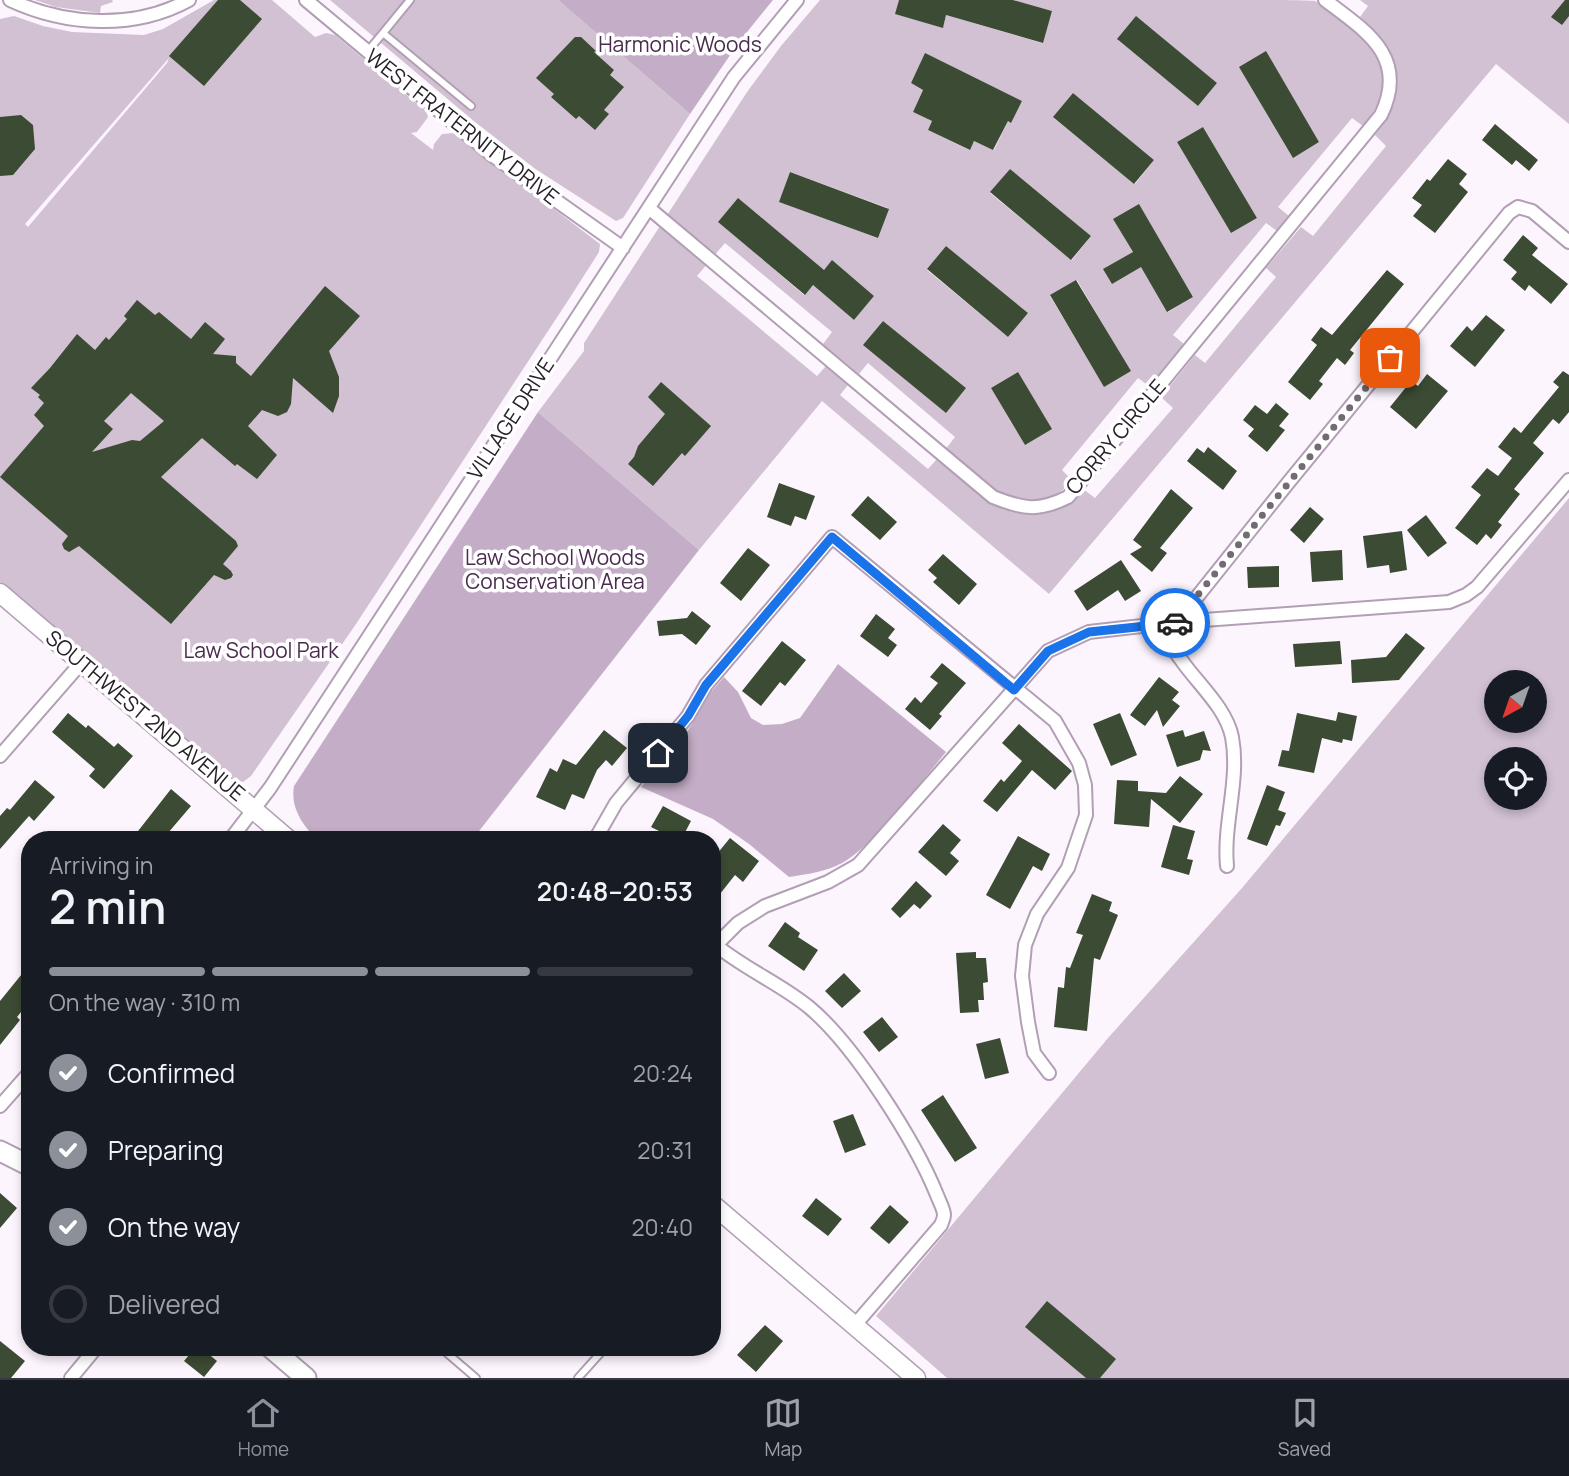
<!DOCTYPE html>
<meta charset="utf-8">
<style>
:root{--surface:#171b24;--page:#242831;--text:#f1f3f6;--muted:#9ea1a6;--line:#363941;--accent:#8c9099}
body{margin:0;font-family:Manrope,sans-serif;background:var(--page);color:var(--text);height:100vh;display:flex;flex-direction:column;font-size:26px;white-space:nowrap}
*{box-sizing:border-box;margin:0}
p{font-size:23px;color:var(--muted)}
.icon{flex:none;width:38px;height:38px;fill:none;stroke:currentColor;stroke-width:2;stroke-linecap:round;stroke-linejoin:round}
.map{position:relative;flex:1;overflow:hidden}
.drawer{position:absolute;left:21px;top:831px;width:700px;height:525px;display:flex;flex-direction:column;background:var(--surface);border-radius:28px;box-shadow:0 4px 10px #0003}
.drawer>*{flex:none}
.needle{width:46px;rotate:220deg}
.fabs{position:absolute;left:1484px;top:670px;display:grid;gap:14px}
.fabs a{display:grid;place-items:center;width:63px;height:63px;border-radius:50%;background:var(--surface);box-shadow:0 4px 10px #0003;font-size:35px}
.pin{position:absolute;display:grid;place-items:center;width:60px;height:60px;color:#fff;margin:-30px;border-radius:14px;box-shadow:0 4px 10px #0006}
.courier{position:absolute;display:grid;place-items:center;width:70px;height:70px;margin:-35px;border:5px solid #1a73e8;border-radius:50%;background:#fff;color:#222;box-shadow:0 2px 9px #0007}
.summary em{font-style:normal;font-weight:600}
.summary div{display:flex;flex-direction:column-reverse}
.summary{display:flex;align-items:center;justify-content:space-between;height:119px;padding:0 28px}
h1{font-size:46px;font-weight:600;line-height:52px}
.bar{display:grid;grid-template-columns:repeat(4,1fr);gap:10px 7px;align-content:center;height:84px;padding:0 28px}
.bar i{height:9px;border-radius:5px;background:var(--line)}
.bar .on{background:var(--accent)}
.bar p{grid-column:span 4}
ol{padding:0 28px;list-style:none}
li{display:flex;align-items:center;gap:21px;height:77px}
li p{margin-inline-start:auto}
li .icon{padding:7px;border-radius:50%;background:var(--accent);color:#fff;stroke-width:4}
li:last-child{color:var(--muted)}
li i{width:38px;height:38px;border:4px solid var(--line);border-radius:50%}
.dock{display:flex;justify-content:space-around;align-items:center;height:98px;border-top:2px solid var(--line);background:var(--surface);font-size:19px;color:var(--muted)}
.dock a{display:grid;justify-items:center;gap:4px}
.dock .on{color:var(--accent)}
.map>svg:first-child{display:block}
.green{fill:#d1c1d3;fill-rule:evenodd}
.forest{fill:#c4aec7}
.building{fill:#3c4b33;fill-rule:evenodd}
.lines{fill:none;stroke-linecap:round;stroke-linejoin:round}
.service-casing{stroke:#b29fb5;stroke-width:10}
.minor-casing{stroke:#b29fb5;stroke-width:16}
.secondary-casing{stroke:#b29fb5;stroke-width:21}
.primary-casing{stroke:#b29fb5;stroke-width:23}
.service{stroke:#fff;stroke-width:6}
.minor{stroke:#fff;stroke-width:12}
.secondary{stroke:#fff;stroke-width:18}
.primary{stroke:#fff;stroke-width:19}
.done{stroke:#736b74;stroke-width:7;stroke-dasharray:0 12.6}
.route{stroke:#1a73e8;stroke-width:9}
.labels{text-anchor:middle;stroke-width:7;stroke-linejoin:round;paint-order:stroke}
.park-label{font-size:21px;fill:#4a2a4f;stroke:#fff}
.street-label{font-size:21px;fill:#29212a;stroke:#fff}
</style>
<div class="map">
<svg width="1569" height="1378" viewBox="0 0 1569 1378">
<rect width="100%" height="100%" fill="#fdf5fe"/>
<!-- green -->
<path class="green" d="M 35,0 L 112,0 L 113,2 L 101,6 L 100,13 L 56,7 Z
M 214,0 L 272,0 L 315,37 L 326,33 L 335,35 L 426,111 L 428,117 L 417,132 L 411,133 L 433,150 L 434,144 L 442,134 L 454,133 L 600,244 L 599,252 L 571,296 L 356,624 L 251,776 L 243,782 L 235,780 L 222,770 L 0,582 L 0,19 L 14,16 L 43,26 L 72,32 L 144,35 L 163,29 ZM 169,58 L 167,63 L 28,227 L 25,224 Z
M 330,0 L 558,0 L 690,114 L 623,218 L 616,221 L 534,168 L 475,122 Z
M 820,0 L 899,0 L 896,14 L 943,27 L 946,15 L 1042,43 L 1052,11 L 1013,0 C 1093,0 1172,0 1252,0 C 1264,0 1307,0 1315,1 C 1326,6 1336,17 1345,24 C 1384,55 1399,83 1363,126 L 1352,118 L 1278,207 L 1289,216 L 1277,231 L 1266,223 L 1173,335 L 1184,344 L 1149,386 L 1138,378 L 1062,470 L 1073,481 C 1025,528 984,482 945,450 L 955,437 L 868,363 L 859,374 L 823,344 L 832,332 L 725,243 L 697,276 L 817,376 L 826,366 L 848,385 L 840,395 L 928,469 L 937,459 C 982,495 1031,546 1083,489 L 1095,498 L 1173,408 L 1161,397 L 1195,355 L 1205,363 L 1276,277 L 1266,268 L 1301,227 L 1313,236 L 1386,146 L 1375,135 C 1410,93 1403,51 1360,17 L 1368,6 L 1360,0 L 1569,0 L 1569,124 L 1496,64 L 1049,594 L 822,401 L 699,550 L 538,412 L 584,351 L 584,343 L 747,92 L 781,46 ZM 1136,17 L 1217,83 L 1198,106 L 1118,40 ZM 1266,52 L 1319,142 L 1293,157 ZM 925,54 L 1022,101 L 1011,122 L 1008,121 L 994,150 L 974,141 L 969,150 L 928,130 L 932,121 L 913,112 L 923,90 L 911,83 ZM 1073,93 L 1154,160 L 1135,184 L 1054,118 ZM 1203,127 L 1257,218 L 1231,233 L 1177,142 ZM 1010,169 L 1091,236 L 1072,260 L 990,193 ZM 790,172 L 888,208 L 878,238 L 780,202 ZM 1139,205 L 1193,297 L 1168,312 L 1114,220 ZM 719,222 L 824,270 L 832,261 L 874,296 L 854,320 L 813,285 L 804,295 ZM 946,246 L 1028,313 L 1008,337 L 927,270 ZM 1077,280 L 1130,371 L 1104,386 L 1050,296 ZM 883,321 L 966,388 L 864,345 ZM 1018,372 L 1025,445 L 991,388 Z
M 1569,498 L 1569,1378 L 947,1378 L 876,1316 L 1108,1038 L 1242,888 ZM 1496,682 L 1535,682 L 1535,721 L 1496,721 ZM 1496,760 L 1535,760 L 1535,798 L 1496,798 Z"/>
<!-- forest -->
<path class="forest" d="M 558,0 L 773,0 L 739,42 L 690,114 Z
M 538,412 L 699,550 L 472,840 L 317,840 C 303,825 290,808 294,786 Z
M 838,664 L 946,752 C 921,782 874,846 842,863 C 826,872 807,874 789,877 L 749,844 L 713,819 L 641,787 L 688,730 L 711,692 L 724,677 L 738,692 L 751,718 L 763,725 L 782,724 L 800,718 Z"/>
<!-- building -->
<path class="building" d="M 218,0 L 240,0 L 262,19 L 204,86 L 169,56 Z
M 899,0 L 1013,0 L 1052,11 L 1043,43 L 946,15 L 943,28 L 895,14 Z
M 1565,0 L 1569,0 L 1569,16 L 1562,25 L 1551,17 Z
M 1136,16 L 1217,83 L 1198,106 L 1117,39 Z
M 575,37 L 581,37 L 596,51 L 594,52 L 614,70 L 610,75 L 624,87 L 604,110 L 609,114 L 595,130 L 579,116 L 576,119 L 551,97 L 554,94 L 536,78 Z
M 1266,51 L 1319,142 L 1293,158 L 1239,67 Z
M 925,53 L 1022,101 L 1011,123 L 1008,121 L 993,150 L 974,141 L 970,150 L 928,130 L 932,121 L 913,112 L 923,90 L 911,83 Z
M 1073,93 L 1154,160 L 1134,184 L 1053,117 Z
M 21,115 L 33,125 L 35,149 L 13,175 L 0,176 L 0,117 Z
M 1495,124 L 1538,160 L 1529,171 L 1516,160 L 1512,165 L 1482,140 Z
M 1203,127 L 1257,218 L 1231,233 L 1177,142 Z
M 1448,159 L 1467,174 L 1459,184 L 1468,192 L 1435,233 L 1413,216 L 1422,205 L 1412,198 L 1427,179 L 1430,181 Z
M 1010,169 L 1091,236 L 1071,260 L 990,192 Z
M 790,172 L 889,209 L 878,238 L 779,202 Z
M 738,198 L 824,270 L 832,260 L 874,296 L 854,320 L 813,285 L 805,295 L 718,222 Z
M 1139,204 L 1193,297 L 1167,312 L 1141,267 L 1112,284 L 1103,269 L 1133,252 L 1113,219 Z
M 1523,235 L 1538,248 L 1532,255 L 1568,284 L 1551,304 L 1529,285 L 1525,291 L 1511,279 L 1517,272 L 1503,260 Z
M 946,246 L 1028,313 L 1008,337 L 927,269 Z
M 1387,270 L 1404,284 L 1350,350 L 1354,353 L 1345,365 L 1337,358 L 1319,381 L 1323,384 L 1310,400 L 1288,382 L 1317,345 L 1311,340 L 1321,327 L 1332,335 Z
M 1076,280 L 1131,371 L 1104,387 L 1050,295 Z
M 325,286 L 360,316 L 329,351 L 339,377 L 339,396 L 333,413 L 293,378 L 291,404 L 287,412 L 278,416 L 262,410 L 248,426 L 277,455 L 257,479 L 237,464 L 235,466 L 202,438 L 161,477 L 236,541 L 238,546 L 223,564 L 231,571 L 233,575 L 231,578 L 225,580 L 214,575 L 171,624 L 79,546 L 69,552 L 64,549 L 62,544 L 68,536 L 0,477 L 44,426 L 34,415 L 44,403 L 38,397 L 40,395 L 31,388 L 50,368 L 77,334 L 95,350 L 106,337 L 109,340 L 127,319 L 124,316 L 137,300 L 155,315 L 159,312 L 191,339 L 205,322 L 225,339 L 213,354 L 236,356 L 236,363 L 251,376 ZM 131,393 L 164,421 L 140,441 L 132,440 L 92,452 L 113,429 L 104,421 Z
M 1486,315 L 1505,330 L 1475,367 L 1450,346 L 1467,326 L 1472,331 Z
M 883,321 L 966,388 L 946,413 L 863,345 Z
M 1563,371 L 1569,375 L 1569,412 L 1559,424 L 1553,419 L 1533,443 L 1544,453 L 1514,489 L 1520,494 L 1498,522 L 1502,525 L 1491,539 L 1486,534 L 1477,545 L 1455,528 L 1481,495 L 1471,487 L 1487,468 L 1498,476 L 1512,458 L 1498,447 L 1514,427 L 1521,433 L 1559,387 L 1553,382 Z
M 1018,372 L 1052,429 L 1025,445 L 991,388 Z
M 1427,374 L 1448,391 L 1416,429 L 1390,407 L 1411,381 L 1418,386 Z
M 661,382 L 711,426 L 685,456 L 682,453 L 653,486 L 628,464 L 634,457 L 638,446 L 665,414 L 648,397 Z
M 1276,403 L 1289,414 L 1279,426 L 1285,430 L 1267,452 L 1248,436 L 1254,429 L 1243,420 L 1255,405 L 1267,414 Z
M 1208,447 L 1237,471 L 1223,490 L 1187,461 L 1197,448 L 1204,453 Z
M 779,483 L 815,496 L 806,520 L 795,516 L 791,526 L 767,517 Z
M 1171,489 L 1193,508 L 1160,548 L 1167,553 L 1152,572 L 1130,554 L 1142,547 L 1133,540 Z
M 868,496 L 897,522 L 880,540 L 851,515 Z
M 1310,507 L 1324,519 L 1304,543 L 1290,530 Z
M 1426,515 L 1447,543 L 1428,557 L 1407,530 Z
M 1402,531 L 1407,570 L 1390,573 L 1389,565 L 1367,568 L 1363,536 Z
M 748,548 L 770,565 L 741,601 L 720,583 Z
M 1342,550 L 1343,580 L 1312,582 L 1310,552 Z
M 943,554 L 977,584 L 959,605 L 933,582 L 937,578 L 928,570 Z
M 1121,560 L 1141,591 L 1125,601 L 1118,590 L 1087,611 L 1074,591 Z
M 1279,566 L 1279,587 L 1248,588 L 1247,567 Z
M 692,611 L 711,626 L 696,645 L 682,634 L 659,636 L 657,621 L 687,618 Z
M 876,614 L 895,629 L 888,638 L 897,645 L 888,657 L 860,636 Z
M 1406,633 L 1425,648 L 1399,680 L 1352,683 L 1351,660 L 1386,657 Z
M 782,641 L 806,660 L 785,686 L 780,682 L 761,706 L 742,691 Z
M 1340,641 L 1342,664 L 1295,667 L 1293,644 Z
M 942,663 L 966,683 L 939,714 L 942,716 L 930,730 L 905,709 L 915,697 L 921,703 L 938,683 L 930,677 Z
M 1159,677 L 1179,692 L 1172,700 L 1180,706 L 1163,727 L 1157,710 L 1145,726 L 1130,715 Z
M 1338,712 L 1357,716 L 1352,741 L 1343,739 L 1342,743 L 1322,738 L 1314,773 L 1278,766 L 1282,750 L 1289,751 L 1297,713 L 1336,721 Z
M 68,713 L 86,728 L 88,725 L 114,747 L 118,743 L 133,756 L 104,789 L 89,776 L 95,769 L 52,732 Z
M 1120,713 L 1137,755 L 1111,766 L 1093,724 Z
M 1019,724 L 1072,771 L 1055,790 L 1032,770 L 997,812 L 983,801 L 1001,779 L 1004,782 L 1022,761 L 1002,743 Z
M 604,730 L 627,748 L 612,766 L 606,760 L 597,770 L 584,799 L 572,794 L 565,810 L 536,797 L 550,768 L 557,772 L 563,759 L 576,765 Z
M 1183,730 L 1185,737 L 1204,731 L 1211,751 L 1203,750 L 1200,760 L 1177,767 L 1166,735 Z
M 1180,776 L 1203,794 L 1180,823 L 1151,799 L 1149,827 L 1114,824 L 1117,780 L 1138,781 L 1138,791 L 1166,793 Z
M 35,780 L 55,797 L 34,821 L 29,816 L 0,849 L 0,816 L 7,808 L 10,810 Z
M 1267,785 L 1285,792 L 1278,810 L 1286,813 L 1280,826 L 1276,825 L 1267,846 L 1247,839 Z
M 171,789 L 191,806 L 162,840 L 131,840 Z
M 663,806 L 691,821 L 681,840 L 656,840 L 661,832 L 651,827 Z
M 943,824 L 961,840 L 950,853 L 959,861 L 946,876 L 918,852 Z
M 1173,825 L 1195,831 L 1187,859 L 1193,860 L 1189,875 L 1161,867 Z
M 1018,836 L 1050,854 L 1042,871 L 1033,866 L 1010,909 L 986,895 Z
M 730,838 L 759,861 L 743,882 L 735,875 L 712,904 L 712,860 Z
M 916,881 L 932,896 L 920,909 L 914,904 L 900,918 L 891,909 Z
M 1092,894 L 1112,902 L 1109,911 L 1118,915 L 1100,960 L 1094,958 L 1087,1031 L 1054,1027 L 1058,987 L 1064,988 L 1066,967 L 1070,968 L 1083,935 L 1076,933 Z
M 785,922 L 800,933 L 798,937 L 818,950 L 804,971 L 768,946 Z
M 976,952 L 976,958 L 986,958 L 988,982 L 983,983 L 984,1000 L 978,1000 L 979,1012 L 960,1013 L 956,953 Z
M 30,964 L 30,1001 L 17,1017 L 20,1020 L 0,1045 L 0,1001 Z
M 844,973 L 861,991 L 842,1008 L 825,991 Z
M 882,1017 L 898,1037 L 879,1052 L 863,1032 Z
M 1000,1038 L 1009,1073 L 985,1079 L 976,1044 Z
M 943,1095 L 977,1148 L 955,1162 L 921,1110 Z
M 853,1114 L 866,1145 L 845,1153 L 833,1121 Z
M 0,1193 L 17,1208 L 0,1228 Z
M 816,1198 L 842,1219 L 828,1236 L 802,1216 Z
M 890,1205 L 909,1222 L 889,1244 L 870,1228 Z
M 1047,1301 L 1116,1359 L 1100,1378 L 1086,1378 L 1025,1327 Z
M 765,1325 L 783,1341 L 756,1372 L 737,1355 Z
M 0,1341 L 25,1361 L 11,1378 L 0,1378 Z
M 195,1348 L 201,1348 L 217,1361 L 204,1377 L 184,1361 Z"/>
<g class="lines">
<!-- service casing -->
<g class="service-casing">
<path id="service" d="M 383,33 L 410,0
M 367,52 L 383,33 L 471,106
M 441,1348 L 476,1378
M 578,1378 L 605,1348"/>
</g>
<!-- minor casing -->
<g class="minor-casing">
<path id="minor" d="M 10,0 C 66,26 134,30 189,0
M 306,0 L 492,155 L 623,248
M 650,209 L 993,497 C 1023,509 1038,512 1068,497 L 1381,115 C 1409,57 1366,31 1325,0
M 1177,622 L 1449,602 L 1466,595 L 1477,587 L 1569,480
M 1159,624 C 1167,637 1173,650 1182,661 C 1198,684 1226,708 1232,737 C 1240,780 1223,823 1227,866
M 0,756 L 81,663
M 230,840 L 270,788 L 734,77 L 797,0
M 598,840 L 596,838 L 616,803 L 688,716 L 706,685 L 832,537 L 1055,721 L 1079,763 L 1085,785 L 1086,815 L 1068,868 L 1037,914 L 1025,945 L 1022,976 L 1028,1022 L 1034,1053 L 1049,1073
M 712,942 C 742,968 780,983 810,1008 C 855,1046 915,1141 937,1195 C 939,1201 944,1209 944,1215 C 944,1219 942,1222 941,1225 L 854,1326
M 712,949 L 738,923 L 765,906 L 828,882 L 858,865 L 1048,651 L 1089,632 L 1177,622 L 1288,483 L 1509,213 L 1518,207 L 1532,211 L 1569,242
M 0,1106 L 30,1072
M 71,1378 L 96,1348"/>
</g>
<!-- secondary casing -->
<g class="secondary-casing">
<path id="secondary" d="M 0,593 L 289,840
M 712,1204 L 916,1378"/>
</g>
<!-- primary casing -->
<g class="primary-casing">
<path id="primary" d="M 0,1151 L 30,1166
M 271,1348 L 306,1378"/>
</g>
<!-- service -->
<use href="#service" class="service"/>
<!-- minor -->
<use href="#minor" class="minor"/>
<!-- secondary -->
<use href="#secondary" class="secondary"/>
<!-- primary -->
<use href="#primary" class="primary"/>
</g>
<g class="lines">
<!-- done -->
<path class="done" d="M 1175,623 L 1390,358"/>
<!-- route -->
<path class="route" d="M 658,753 L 688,716 L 706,685 L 832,537 L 1014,690 L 1048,651 L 1089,632 L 1175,623"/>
</g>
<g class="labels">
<!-- park labels -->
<g class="park-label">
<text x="680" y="52">Harmonic Woods</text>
<text x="555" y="565">Law School Woods<tspan x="555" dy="24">Conservation Area</tspan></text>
<text x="261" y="658">Law School Park</text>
</g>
<!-- street labels -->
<g class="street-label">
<text transform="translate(462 127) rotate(38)" y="7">WEST FRATERNITY DRIVE</text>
<text transform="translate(511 419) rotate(-57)" y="7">VILLAGE DRIVE</text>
<text transform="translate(1116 437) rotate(-50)" y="7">CORRY CIRCLE</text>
<text transform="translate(145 716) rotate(40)" y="7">SOUTHWEST 2ND AVENUE</text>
</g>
</g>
</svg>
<div class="fabs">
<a><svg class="needle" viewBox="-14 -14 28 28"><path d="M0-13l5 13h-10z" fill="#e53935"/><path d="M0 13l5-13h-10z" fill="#9ea1a6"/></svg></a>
<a><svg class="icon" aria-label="locate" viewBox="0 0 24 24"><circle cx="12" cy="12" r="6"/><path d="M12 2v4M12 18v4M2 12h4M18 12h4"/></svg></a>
</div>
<div class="pin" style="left:1390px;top:358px;background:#ea580c"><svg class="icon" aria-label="bag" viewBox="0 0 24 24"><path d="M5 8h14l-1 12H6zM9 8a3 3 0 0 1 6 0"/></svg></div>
<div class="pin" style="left:658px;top:753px;background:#1f2937"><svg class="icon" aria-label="home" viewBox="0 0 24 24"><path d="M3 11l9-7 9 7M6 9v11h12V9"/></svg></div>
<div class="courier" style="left:1175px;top:623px"><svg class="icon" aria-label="car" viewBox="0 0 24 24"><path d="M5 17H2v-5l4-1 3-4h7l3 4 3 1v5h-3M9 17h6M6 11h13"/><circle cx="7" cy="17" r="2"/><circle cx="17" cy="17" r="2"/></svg></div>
<section class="drawer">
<div class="summary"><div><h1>2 min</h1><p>Arriving in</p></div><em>20:48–20:53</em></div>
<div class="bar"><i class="on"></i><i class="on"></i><i class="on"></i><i></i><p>On the way · 310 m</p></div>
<ol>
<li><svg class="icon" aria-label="check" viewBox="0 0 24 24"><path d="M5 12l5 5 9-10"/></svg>Confirmed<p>20:24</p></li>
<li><svg class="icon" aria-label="check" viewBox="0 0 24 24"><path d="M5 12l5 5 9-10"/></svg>Preparing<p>20:31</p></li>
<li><svg class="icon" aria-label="check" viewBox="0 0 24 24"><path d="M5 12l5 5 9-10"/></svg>On the way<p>20:40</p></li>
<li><i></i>Delivered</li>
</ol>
</section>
</div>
<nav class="dock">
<a class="on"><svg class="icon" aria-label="home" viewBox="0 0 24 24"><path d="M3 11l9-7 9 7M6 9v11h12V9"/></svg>Home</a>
<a><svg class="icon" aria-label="map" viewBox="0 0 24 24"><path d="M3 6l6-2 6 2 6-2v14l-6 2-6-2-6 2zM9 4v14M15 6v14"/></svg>Map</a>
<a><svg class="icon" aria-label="saved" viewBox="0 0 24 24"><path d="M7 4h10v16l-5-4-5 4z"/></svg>Saved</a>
</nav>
